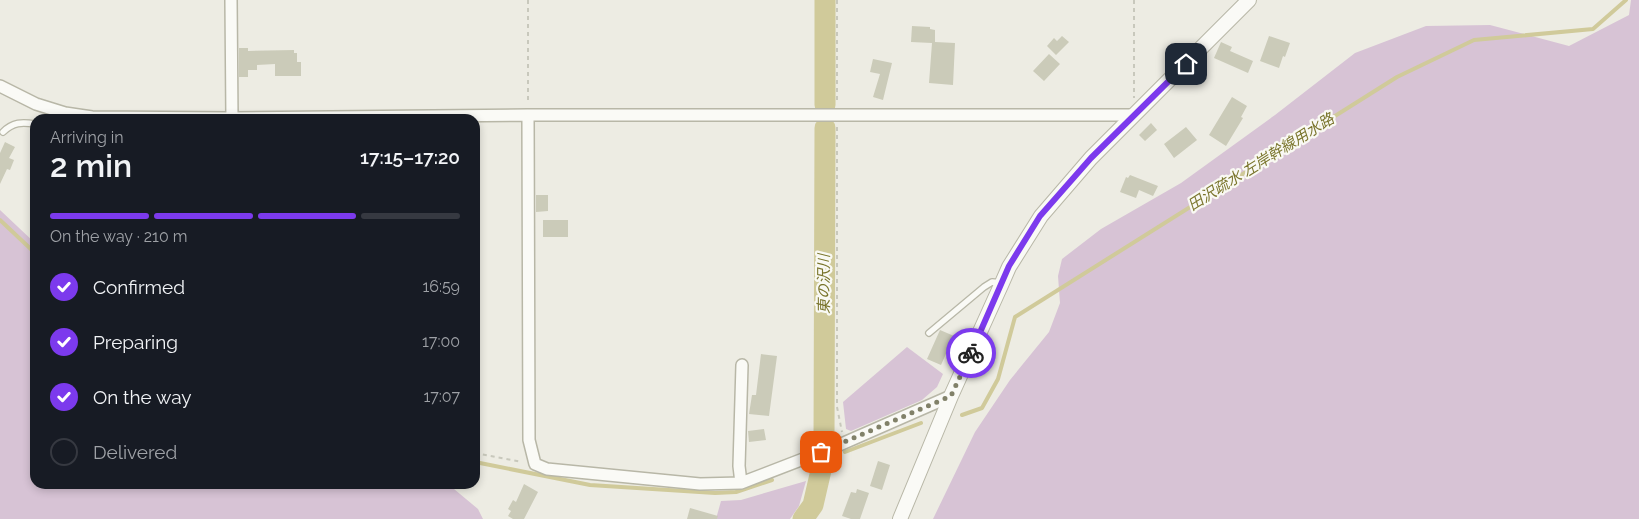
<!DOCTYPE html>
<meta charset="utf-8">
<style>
:root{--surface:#171b24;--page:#20242c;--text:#f1f3f6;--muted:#9ea1a6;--line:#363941;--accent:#7c3aed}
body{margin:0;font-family:Raleway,"Noto Sans JP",sans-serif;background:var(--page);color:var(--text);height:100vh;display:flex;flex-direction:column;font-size:19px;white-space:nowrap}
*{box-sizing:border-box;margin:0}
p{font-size:16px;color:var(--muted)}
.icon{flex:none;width:28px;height:28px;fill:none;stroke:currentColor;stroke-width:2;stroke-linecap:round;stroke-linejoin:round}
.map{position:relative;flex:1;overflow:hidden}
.drawer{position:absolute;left:30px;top:114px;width:450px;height:375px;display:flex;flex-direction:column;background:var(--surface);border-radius:15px;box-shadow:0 2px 8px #0003}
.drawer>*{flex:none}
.pin{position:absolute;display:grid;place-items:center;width:42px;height:42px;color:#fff;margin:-21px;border-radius:10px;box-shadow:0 2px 8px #0006}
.courier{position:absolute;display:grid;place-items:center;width:50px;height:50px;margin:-25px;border:4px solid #7c3aed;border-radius:50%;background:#fff;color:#222;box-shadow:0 1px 6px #0007}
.summary em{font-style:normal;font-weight:600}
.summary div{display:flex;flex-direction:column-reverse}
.summary{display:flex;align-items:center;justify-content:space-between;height:85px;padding:0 20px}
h1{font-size:32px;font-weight:600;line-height:38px}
.bar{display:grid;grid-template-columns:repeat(4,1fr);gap:8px 5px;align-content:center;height:60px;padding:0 20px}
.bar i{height:6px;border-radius:4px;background:var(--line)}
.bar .active{background:var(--accent)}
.bar p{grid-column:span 4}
ol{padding:0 20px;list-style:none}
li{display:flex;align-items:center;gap:15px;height:55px}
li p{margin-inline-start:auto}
li .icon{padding:5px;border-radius:50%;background:var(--accent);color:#fff;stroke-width:4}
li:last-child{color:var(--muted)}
li i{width:28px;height:28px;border:2px solid var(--line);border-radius:50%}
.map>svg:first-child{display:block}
.green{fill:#d7c3d5}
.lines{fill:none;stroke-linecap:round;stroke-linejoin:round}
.stream{stroke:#d0ca9a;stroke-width:4}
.river{stroke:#d0ca9a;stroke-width:21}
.building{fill:#cbcbb9}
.service-casing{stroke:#b8b7a7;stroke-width:8}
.minor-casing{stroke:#b8b7a7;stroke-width:14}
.tertiary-casing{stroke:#b8b7a7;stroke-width:16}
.path{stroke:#c8c8bc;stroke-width:2;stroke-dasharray:4 4;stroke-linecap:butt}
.service{stroke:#fafaf6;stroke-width:5.5}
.minor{stroke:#fafaf6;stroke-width:11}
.tertiary{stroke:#fafaf6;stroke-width:14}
.done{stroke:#818169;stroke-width:5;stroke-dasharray:0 9}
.route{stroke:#7c3aed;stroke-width:6}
.labels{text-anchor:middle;stroke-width:4.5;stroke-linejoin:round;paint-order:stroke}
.water-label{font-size:15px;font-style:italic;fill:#7a752c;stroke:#f9f9f3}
</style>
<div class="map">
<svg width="1639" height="519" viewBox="0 0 1639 519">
<rect width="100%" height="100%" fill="#edece3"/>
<!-- green -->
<path class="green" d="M 1631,0 L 1639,0 L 1639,519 L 933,519 L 975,432 L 1010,380 L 1049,332 L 1060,303 L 1058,276 L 1062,259 L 1101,229 L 1181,183 L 1275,115 L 1355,53 L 1426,26 L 1490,25 L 1569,46 L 1629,15 Z
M 0,210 L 35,243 L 35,484 L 448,484 L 478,509 L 483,519 L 0,519 Z
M 907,347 L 943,374 L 937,387 L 922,400 L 851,431 L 846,429 L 843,402 Z
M 806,481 L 799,506 L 790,519 L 716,519 L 721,501 L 741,500 Z"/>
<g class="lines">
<!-- stream -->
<path class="stream" d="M 0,220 L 35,253
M 962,415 L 982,408 L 998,379 L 1015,317 L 1397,77 L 1474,40 L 1593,29 L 1626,0
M 845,452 L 921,423
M 475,462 L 590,485 L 715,493 L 736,492 L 772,480"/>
<!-- river -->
<path class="river" d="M 825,105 L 825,0
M 824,440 L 825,128
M 803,519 L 813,505 L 822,466"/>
</g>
<!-- building -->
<path class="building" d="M 912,26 L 930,27 L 930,29 L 935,30 L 935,42 L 955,43 L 953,85 L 929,83 L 932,43 L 911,42 Z
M 1062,36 L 1069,42 L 1056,55 L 1047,46 L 1054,38 L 1057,41 Z
M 1269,36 L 1290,43 L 1285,57 L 1283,56 L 1279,68 L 1260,61 Z
M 1221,42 L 1232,47 L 1230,51 L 1253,61 L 1248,73 L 1214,58 Z
M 239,48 L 248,48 L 248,51 L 294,50 L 294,53 L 297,53 L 297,62 L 301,62 L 301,76 L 275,76 L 275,64 L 257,65 L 257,70 L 248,70 L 248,77 L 239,77 Z
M 1049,54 L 1060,64 L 1044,81 L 1033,71 Z
M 873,59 L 892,63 L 883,100 L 873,97 L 880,74 L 870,72 Z
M 1232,97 L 1247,106 L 1241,117 L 1243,118 L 1226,146 L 1209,135 Z
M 1151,123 L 1157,130 L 1145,141 L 1139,135 Z
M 1186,127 L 1197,140 L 1174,158 L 1164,144 Z
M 5,142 L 15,147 L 9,158 L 14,160 L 10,170 L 7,169 L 0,184 L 0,153 Z
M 1130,175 L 1158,186 L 1153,196 L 1139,190 L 1136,198 L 1120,192 L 1126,177 L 1128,178 Z
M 536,195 L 548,195 L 548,211 L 536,212 Z
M 543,220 L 568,220 L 568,237 L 543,237 Z
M 940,330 L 954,336 L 941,365 L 927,359 Z
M 761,354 L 777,356 L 769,416 L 749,414 L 752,395 L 756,395 Z
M 764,429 L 766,440 L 749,442 L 748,431 Z
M 878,461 L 890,465 L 882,490 L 870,486 Z
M 524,484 L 538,492 L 524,519 L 513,519 L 508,516 L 511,511 L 508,509 L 513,500 L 516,502 Z
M 857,489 L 869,493 L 860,519 L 851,519 L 842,516 L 851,492 L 856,493 Z
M 690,508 L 718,516 L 717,519 L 687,519 Z"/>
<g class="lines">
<!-- service casing -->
<g class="service-casing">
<path id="service" d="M 3,132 C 13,122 22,122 35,124
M 929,333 L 984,287 L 992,282 L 1002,283"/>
</g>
<!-- minor casing -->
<g class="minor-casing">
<path id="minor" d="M 231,0 L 232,119
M 0,86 L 36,104 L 65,113 L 92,117 L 232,118 L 528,115 L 1134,115
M 528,115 L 529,440 L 535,464 L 547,469 L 700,484 L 741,483 L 837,446 L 951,396
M 741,483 L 739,466 L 742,365"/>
</g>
<!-- tertiary casing -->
<g class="tertiary-casing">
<path id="tertiary" d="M 900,519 L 951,396 L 1002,283 L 1009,267 L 1041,216 L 1091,158 L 1249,0"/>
</g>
<!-- path -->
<path class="path" d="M 528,0 L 528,103
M 837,0 L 837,103
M 1134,0 L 1134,98
M 837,127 L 837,407 L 842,432
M 475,453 L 522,462"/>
<!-- service -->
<use href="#service" class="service"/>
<!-- minor -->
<use href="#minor" class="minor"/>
<!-- tertiary -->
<use href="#tertiary" class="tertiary"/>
</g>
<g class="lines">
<!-- done -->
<path class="done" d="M 821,452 L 951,396 L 971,353"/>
<!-- route -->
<path class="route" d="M 971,353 L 1009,266 L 1040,216 L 1091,158 L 1186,64"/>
</g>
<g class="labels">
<!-- water labels -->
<g class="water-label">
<text transform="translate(1261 162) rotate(-32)" y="5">田沢疏水 左岸幹線用水路</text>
<text transform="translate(824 284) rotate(-90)" y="5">東の沢川</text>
</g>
</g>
</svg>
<div class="pin" style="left:821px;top:452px;background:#ea580c"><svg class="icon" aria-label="bag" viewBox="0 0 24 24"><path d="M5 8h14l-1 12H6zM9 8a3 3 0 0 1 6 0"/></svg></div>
<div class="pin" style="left:1186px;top:64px;background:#1f2937"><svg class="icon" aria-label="home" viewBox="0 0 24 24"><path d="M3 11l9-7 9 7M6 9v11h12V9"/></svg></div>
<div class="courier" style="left:971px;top:353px"><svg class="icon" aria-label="bike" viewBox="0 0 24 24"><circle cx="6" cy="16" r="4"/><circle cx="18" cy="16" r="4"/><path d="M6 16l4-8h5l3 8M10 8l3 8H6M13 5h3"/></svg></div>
<section class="drawer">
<div class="summary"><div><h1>2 min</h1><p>Arriving in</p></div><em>17:15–17:20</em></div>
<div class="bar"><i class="active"></i><i class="active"></i><i class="active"></i><i></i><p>On the way · 210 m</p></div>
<ol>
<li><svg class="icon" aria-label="check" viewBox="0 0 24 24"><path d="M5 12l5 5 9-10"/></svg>Confirmed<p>16:59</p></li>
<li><svg class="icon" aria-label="check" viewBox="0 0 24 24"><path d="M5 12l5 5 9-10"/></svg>Preparing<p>17:00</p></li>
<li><svg class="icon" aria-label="check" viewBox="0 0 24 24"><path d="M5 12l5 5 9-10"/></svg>On the way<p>17:07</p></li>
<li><i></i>Delivered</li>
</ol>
</section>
</div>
